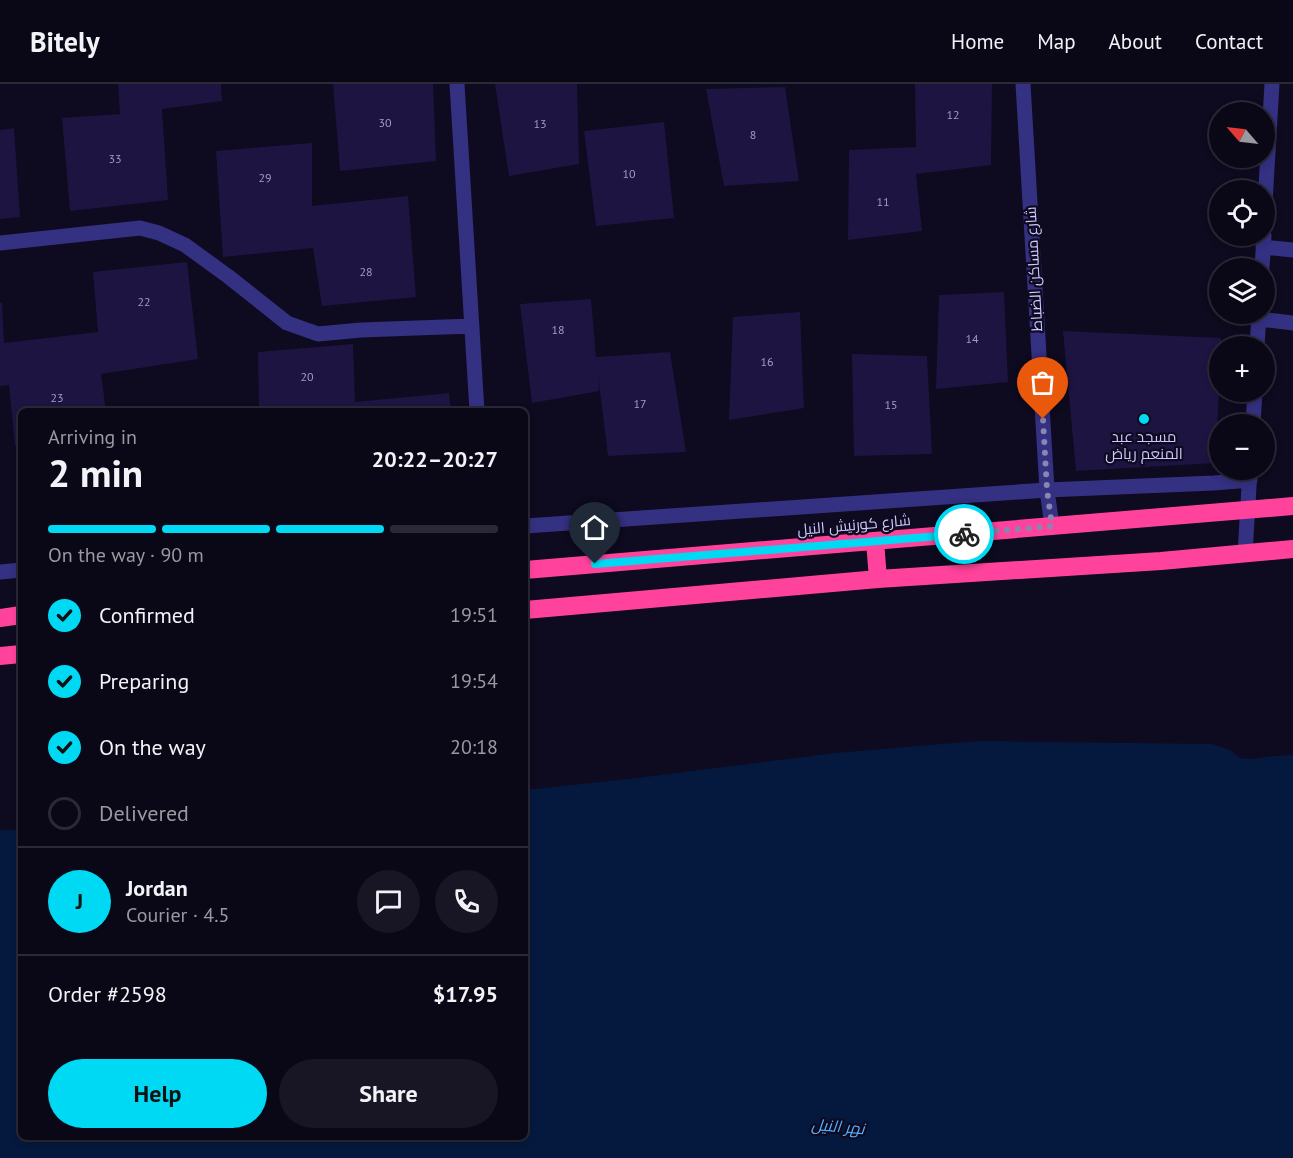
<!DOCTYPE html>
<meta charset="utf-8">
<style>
:root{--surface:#0a0817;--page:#181624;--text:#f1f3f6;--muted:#999aa1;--line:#2a2936;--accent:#00d9f3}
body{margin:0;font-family:"PT Sans",Cairo,sans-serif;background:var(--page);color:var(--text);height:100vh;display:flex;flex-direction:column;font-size:22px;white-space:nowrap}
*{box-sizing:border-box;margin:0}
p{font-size:20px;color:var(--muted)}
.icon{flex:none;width:33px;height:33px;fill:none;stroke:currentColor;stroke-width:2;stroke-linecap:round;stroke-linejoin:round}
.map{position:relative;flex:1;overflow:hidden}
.side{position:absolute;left:18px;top:324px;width:510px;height:732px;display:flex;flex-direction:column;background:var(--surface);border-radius:9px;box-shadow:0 3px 9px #0003,0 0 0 2px var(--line)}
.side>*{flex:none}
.needle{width:39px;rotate:298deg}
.controls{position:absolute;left:1209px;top:18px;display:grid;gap:12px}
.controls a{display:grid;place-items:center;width:66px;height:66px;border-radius:50%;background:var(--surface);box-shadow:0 3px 9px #0003,0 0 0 2px var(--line);font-size:30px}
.pin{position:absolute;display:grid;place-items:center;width:51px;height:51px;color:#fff;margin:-62px -26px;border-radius:50% 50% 50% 0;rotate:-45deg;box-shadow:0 0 6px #0007}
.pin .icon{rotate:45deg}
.courier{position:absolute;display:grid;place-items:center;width:60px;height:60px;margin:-30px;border:4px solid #00d9f3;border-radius:50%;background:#fff;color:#222;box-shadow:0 2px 8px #0007}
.head em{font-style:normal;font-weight:600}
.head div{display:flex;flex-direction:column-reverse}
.head{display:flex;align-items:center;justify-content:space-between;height:102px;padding:0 30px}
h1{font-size:39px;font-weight:600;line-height:45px}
.bar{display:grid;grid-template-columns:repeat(4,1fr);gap:9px 6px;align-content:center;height:72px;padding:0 30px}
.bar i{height:8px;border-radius:4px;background:var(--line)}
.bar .current{background:var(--accent)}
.bar p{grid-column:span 4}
.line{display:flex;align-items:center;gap:15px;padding:0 30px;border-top:2px solid var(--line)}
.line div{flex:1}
.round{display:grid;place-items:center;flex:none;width:63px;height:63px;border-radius:32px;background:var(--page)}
ol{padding:0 30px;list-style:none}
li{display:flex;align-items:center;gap:18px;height:66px}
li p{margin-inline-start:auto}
li .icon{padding:6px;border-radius:50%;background:var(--accent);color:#111;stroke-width:4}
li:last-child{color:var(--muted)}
li i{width:33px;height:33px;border:3px solid var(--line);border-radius:50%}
.action{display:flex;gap:12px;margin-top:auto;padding:12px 30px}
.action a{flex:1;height:69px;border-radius:36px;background:var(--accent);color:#111;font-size:24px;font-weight:600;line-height:69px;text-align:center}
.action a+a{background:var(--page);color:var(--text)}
header{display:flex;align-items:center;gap:36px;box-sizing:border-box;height:84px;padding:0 30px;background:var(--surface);border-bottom:2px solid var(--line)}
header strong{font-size:28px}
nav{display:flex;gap:33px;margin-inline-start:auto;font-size:21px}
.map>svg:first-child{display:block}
.water{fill:#04193d}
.building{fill:#1e1441}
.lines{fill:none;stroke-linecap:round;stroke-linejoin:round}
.minor{stroke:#343082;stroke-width:15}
.highway{stroke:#ff439c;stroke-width:18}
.done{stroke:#8b86b1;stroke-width:6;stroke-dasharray:0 10.8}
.route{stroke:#00d9f3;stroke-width:8}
.poi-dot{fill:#00d9f3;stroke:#0e0a1f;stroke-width:2}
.labels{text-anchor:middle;stroke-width:4.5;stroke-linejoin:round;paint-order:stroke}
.number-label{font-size:12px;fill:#a29bd0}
.street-label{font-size:15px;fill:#cec8ff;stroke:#0e0a1f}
.poi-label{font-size:15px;fill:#cec8ff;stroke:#0e0a1f}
.water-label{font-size:16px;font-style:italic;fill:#56b0ff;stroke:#0e0a1f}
</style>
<header>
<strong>Bitely</strong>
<nav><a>Home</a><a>Map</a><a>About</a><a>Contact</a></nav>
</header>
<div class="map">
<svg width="1293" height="1074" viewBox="0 0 1293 1074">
<rect width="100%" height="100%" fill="#0e0a1f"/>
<!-- water -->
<path class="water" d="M 978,657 L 1212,660 L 1230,666 L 1240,674 L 1251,675 L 1273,672 L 1293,671 L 1293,1074 L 0,1074 L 0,746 L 21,746 L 21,1053 L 525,1053 L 525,706 L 637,694 L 835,669 Z"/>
<!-- building -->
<path class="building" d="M 118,0 L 221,0 L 222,17 L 162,25 L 168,116 L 70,127 L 62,34 L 120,30 Z
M 333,0 L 433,0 L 436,77 L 340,87 Z
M 495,0 L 577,0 L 579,80 L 509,92 Z
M 915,0 L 992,0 L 991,81 L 916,90 L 922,147 L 848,156 L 849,66 L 916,63 Z
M 785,3 L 799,97 L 724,102 L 706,5 Z
M 664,38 L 674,134 L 596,142 L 584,47 Z
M 14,44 L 20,133 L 0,135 L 0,46 Z
M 312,59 L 312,122 L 408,112 L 416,213 L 322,222 L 313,164 L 223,173 L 216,67 Z
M 187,178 L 198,275 L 101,290 L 106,327 L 21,327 L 21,361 L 15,362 L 9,301 L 0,302 L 0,219 L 2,219 L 4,259 L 98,248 L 93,188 Z
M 1004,208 L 1008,298 L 936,305 L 939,211 Z
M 591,215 L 596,273 L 670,268 L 686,368 L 608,372 L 598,291 L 599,307 L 532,319 L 520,220 Z
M 800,228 L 804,324 L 729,336 L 733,233 Z
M 1063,247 L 1221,254 L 1221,262 L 1220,262 L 1220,292 L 1215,379 L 1076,387 Z
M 353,260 L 355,318 L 449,309 L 451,327 L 259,327 L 258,268 Z
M 852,270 L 927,272 L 932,370 L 854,372 Z"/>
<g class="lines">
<!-- minor -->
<path class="minor" d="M 457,0 L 477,327
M 1023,0 L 1047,406 L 1052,442
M 1264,136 L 1272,0
M 0,159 L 140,144 L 159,149 L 185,161 L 229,193 L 287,239 L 318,250 L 361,246 L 472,242
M 1263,163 L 1293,166
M 1262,184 L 1264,152
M 1259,235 L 1293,239
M 1257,262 L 1259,230
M 1253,340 L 1255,308
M 525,442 L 1047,406 L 1214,399 L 1250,396
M 1245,470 L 1250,386
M 0,488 L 21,486"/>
<!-- highway -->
<path class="highway" d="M 875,457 L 878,495
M 525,486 L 1293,422
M 525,526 L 878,495 L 1161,477 L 1293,465
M 0,534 L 21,531
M 0,572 L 21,570"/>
</g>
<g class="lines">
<!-- done -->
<path class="done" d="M 964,450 L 1052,442 L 1047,406 L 1043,335"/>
<!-- route -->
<path class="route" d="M 595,480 L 964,450"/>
</g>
<!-- markers -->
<circle class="poi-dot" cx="1144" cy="335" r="6"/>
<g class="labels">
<!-- number labels -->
<g class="number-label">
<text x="953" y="35">12</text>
<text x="385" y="43">30</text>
<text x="540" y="44">13</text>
<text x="753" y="55">8</text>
<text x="115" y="79">33</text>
<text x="629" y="94">10</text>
<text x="265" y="98">29</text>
<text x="883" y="122">11</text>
<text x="366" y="192">28</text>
<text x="144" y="222">22</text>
<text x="558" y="250">18</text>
<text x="972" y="259">14</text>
<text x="767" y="282">16</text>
<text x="307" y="297">20</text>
<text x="57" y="318">23</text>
<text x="640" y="324">17</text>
<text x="891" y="325">15</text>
</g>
<!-- street labels -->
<g class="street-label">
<text transform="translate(1034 185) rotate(-93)" y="5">شارع مساكن الضباط</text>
<text transform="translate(854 441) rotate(-5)" y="5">شارع كورنيش النيل</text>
</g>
<!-- poi labels -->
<g class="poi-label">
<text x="1144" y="358">مسجد عبد<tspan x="1144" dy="17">المنعم رياض</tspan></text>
</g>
<!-- water labels -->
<g class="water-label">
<text transform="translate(838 1042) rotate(5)" y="6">نهر النيل</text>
</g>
</g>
</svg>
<div class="controls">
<a><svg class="needle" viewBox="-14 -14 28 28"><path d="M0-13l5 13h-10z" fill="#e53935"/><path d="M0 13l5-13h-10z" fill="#999aa1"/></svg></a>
<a><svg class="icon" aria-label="locate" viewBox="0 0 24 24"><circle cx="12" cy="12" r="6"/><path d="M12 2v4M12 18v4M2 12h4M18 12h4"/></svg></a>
<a><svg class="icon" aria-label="layers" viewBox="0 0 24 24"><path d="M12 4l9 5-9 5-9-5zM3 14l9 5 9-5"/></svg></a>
<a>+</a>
<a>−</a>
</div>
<div class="pin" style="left:1043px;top:335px;background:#ea580c"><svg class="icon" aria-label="bag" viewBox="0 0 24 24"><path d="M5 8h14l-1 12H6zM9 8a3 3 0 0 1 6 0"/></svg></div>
<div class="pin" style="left:595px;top:480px;background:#1f2937"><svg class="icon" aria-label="home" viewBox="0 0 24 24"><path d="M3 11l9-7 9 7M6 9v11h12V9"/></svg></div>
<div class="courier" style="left:964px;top:450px"><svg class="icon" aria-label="bike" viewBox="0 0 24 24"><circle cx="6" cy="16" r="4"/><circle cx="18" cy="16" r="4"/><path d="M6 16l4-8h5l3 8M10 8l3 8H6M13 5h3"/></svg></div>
<section class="side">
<div class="head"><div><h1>2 min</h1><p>Arriving in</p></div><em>20:22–20:27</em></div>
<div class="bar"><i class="current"></i><i class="current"></i><i class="current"></i><i></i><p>On the way · 90 m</p></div>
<ol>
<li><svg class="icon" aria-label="check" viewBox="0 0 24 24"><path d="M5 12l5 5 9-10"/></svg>Confirmed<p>19:51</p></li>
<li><svg class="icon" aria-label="check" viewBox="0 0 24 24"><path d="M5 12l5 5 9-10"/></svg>Preparing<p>19:54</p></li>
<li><svg class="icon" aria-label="check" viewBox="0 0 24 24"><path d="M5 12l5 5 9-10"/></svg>On the way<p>20:18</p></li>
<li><i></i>Delivered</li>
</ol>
<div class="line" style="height:108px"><b class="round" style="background:var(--accent);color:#111">J</b><div><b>Jordan</b><p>Courier · 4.5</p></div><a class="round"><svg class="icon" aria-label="chat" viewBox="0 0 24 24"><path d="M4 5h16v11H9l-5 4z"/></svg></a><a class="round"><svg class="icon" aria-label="phone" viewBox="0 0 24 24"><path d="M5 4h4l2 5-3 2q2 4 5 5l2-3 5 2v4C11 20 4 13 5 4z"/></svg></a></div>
<div class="line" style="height:78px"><div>Order #2598</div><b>$17.95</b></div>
<div class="action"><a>Help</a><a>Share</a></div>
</section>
</div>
